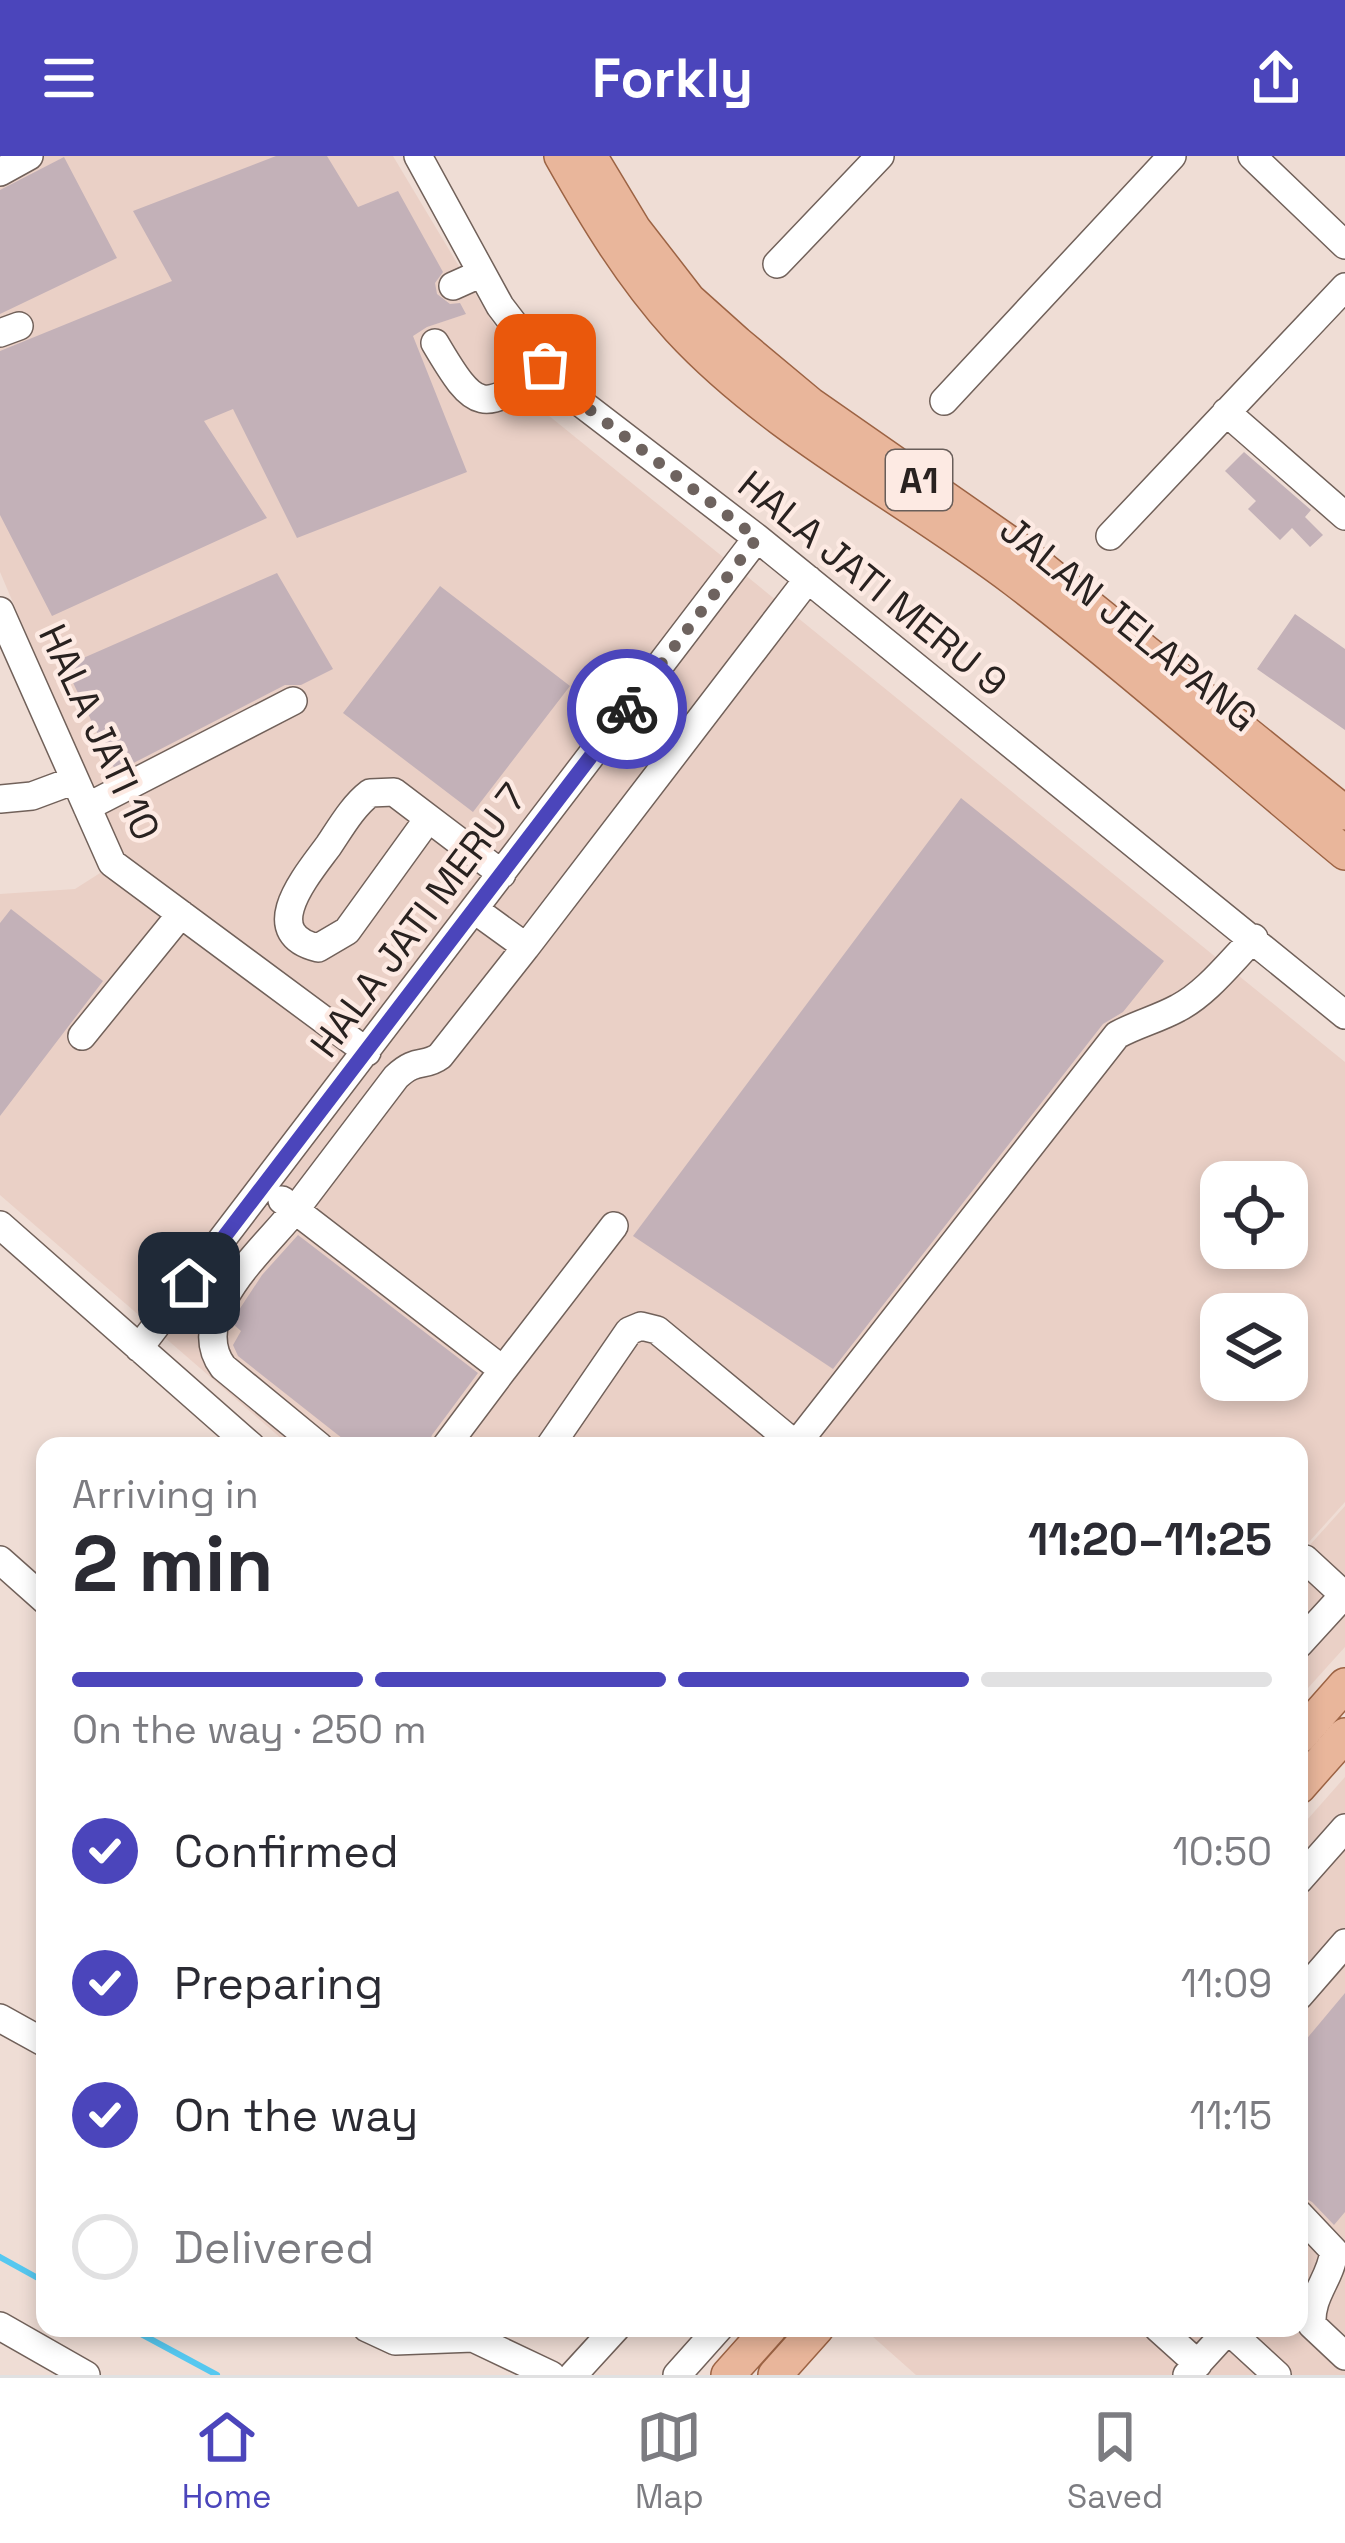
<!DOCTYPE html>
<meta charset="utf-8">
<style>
:root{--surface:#fff;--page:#f2f2f3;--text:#2b2b33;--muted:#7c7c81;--line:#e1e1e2;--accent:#4b45bb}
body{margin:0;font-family:"Space Grotesk",sans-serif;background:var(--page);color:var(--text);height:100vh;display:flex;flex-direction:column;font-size:45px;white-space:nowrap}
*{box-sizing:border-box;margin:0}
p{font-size:39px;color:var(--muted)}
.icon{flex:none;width:66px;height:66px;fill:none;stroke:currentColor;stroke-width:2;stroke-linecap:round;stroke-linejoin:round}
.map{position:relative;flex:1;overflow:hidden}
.drawer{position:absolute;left:36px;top:1281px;width:1272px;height:900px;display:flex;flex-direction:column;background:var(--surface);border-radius:24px;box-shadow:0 6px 18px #0003}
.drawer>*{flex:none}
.controls{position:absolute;left:1200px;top:1005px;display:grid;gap:24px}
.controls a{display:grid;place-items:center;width:108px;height:108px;border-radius:24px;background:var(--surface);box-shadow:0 6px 18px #0003;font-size:60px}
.pin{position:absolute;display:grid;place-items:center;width:102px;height:102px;color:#fff;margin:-51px;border-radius:24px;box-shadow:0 6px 18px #0006}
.courier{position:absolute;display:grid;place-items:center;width:120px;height:120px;margin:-60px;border:9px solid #4b45bb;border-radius:50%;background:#fff;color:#222;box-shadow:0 3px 15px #0007}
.headline em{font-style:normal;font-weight:800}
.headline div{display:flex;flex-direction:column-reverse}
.headline{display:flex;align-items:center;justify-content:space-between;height:204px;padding:0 36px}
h1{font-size:78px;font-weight:800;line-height:90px}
.bar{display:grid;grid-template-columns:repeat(4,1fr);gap:18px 12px;align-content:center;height:144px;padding:0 36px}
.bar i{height:15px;border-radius:9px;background:var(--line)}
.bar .active{background:var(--accent)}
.bar p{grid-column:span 4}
ol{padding:0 36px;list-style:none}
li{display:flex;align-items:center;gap:36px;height:132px}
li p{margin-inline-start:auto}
li .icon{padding:12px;border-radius:50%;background:var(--accent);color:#fff;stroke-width:4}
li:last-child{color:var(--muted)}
li i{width:66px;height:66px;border:6px solid var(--line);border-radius:50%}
header{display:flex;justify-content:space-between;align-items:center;height:156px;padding:0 36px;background:var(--accent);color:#fff;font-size:54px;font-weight:800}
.tabs{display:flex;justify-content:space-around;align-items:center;height:168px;border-top:3px solid var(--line);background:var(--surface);font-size:33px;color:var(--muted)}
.tabs a{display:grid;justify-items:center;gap:6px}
.tabs .active{color:var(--accent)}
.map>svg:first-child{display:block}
.built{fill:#ead0c6;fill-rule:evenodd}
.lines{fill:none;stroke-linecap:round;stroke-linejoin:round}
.stream{stroke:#56c8f0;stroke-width:6}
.building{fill:#c3b1b8}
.minor-casing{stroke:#71615a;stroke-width:30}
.major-casing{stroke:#9c6344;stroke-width:36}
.minor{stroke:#fff;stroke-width:27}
.major{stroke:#e9b69b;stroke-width:33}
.done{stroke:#6e635f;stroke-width:12;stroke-dasharray:0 21.6}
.route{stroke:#4b45bb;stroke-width:15}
.labels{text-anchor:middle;stroke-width:9;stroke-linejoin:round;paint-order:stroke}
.shield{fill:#fdeae3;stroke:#695e5a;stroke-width:3}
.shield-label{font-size:36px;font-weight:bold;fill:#292220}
.street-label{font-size:39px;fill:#292220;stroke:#fdeae3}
</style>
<header><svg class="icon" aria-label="menu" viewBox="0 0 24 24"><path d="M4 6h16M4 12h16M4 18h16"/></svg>Forkly<svg class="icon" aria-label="share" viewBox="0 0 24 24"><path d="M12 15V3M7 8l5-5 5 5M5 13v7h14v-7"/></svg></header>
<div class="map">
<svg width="1345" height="2219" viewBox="0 0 1345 2219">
<rect width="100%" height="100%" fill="#efddd5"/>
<!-- built -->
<path class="built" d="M 0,0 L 393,0 L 548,259 L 1345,906 L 1345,1346 L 1299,1397 L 1299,1290 L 290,1290 L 0,1039 L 0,738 L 75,733 L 122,703 L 0,416 ZM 1221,1026 L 1287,1026 L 1287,1092 L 1221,1092 ZM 1221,1158 L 1287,1158 L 1287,1224 L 1221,1224 Z
M 1345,1350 L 1345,1491 L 1299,1542 L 1299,1401 Z
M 1345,1621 L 1345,2219 L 916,2219 L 863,2172 L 1299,2172 L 1299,1673 Z"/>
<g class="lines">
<!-- stream -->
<path class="stream" d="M 0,2101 L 45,2126
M 130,2172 L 217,2219"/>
</g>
<!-- building -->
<path class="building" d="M 276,0 L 327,0 L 358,51 L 398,35 L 443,116 L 435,127 L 437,138 L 450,148 L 460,147 L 466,158 L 427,171 L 413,180 L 467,316 L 297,382 L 233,253 L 204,265 L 267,362 L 52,460 L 0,359 L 0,195 L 172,125 L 133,55 Z
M 64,1 L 117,102 L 0,158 L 0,34 Z
M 1244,296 L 1311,354 L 1305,361 L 1323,379 L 1310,391 L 1292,372 L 1280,384 L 1248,353 L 1256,345 L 1225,315 Z
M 277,417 L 333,513 L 301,529 L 285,529 L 116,616 L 65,510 Z
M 440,430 L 570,530 L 473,656 L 343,557 Z
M 1295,458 L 1345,493 L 1345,574 L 1257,513 Z
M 961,642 L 1164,805 L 1123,856 L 1103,868 L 833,1213 L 633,1080 Z
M 11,753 L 103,825 L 0,960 L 0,767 Z
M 298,1079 L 478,1217 L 432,1279 L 428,1290 L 352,1290 L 238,1200 L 233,1189 L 241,1175 L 233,1168 L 237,1157 L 262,1119 Z
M 1345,1837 L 1345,2056 L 1334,2069 L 1312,2046 L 1299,2039 L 1299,1892 Z"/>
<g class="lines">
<!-- minor casing -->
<g class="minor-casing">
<path id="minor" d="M 418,0 L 500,150 L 564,234 L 757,382 L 1345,859
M 1252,0 L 1345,89
M 0,16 L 29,0
M 777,108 L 880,0
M 453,130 L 482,117
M 0,177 L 19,170
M 435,187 C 475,255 483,260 545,209
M 944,245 L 1172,0
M 1226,256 L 1345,360
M 1110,380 L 1345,131
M 0,455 L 112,707 L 367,896
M 0,643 L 32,640 L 75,624
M 87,651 L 293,545
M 428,663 L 347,775 L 318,792 C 256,777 308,718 329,689 C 341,671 353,650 370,637 L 394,636 L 502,718
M 475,754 L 526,791 L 808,423
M 82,880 L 181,758
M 282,1044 L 295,1054 L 396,921 C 417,901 424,912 440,900 L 526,791
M 0,1069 L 251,1290
M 139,1192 L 757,382
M 503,1214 L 614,1070
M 319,1290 L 223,1211 C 185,1160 263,1094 295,1054 L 503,1214 L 446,1290
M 550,1290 L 629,1175 L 641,1170 L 657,1174 L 796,1289
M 795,1290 L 1117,879 C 1137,868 1158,863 1178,852 C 1207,837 1231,805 1254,782
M 0,1404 L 45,1444
M 1299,1410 L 1305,1403 L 1345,1440
M 1299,1488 L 1344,1439
M 1299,1724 L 1345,1672
M 1299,1840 L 1345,1787
M 0,1862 L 45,1887
M 1299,2058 L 1334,2095 C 1331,2123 1310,2139 1312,2169 L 1345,2200
M 0,2170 L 86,2219
M 367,2172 L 395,2185 L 473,2182 L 551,2219
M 1158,2172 L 1198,2208
M 1228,2174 L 1277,2219
M 573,2219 L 616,2172
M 677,2219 L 719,2172
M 1187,2219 L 1230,2172"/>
</g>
<!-- major casing -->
<g class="major-casing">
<path id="major" d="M 561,0 C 596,62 631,120 679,173 C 772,274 906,341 1015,424 C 1128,510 1235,606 1345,697
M 590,0 L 634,73 L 689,144 L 737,187 L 810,248 L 1018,393 L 1345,657
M 1299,1581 L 1345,1529
M 1299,1631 L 1345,1579
M 728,2219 L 770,2172
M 775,2219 L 817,2172"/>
</g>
<!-- minor -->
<use href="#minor" class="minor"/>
<!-- major -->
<use href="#major" class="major"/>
</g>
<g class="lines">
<!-- done -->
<path class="done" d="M 545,209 L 564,234 L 757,382 L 627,553"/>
<!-- route -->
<path class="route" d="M 189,1127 L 627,553"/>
</g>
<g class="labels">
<!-- shield labels -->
<rect class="shield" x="886" y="294" width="66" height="60" rx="9"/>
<g class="shield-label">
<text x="919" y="337">A1</text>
</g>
<!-- street labels -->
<g class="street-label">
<text transform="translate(873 427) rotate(39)" y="14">HALA JATI MERU 9</text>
<text transform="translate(1129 467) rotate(39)" y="14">JALAN JELAPANG</text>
<text transform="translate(100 576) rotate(65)" y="14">HALA JATI 10</text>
<text transform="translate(418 764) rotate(-53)" y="14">HALA JATI MERU 7</text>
</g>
</g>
</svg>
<div class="controls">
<a><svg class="icon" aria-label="locate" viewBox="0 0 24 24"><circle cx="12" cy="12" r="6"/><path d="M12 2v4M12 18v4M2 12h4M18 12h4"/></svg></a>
<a><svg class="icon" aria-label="layers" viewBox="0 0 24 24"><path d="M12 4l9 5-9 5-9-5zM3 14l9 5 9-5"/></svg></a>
</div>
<div class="pin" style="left:545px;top:209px;background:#ea580c"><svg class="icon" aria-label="bag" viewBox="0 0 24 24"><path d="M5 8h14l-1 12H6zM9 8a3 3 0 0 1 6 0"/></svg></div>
<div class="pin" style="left:189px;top:1127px;background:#1f2937"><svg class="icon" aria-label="home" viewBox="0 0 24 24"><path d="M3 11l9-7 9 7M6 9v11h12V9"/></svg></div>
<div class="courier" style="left:627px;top:553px"><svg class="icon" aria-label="bike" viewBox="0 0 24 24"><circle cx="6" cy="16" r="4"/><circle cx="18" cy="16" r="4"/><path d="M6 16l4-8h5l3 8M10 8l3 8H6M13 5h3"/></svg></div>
<section class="drawer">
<div class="headline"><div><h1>2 min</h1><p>Arriving in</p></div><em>11:20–11:25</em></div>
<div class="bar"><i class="active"></i><i class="active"></i><i class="active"></i><i></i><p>On the way · 250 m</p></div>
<ol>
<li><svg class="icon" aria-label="check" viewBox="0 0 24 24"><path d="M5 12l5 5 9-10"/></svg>Confirmed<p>10:50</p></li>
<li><svg class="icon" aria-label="check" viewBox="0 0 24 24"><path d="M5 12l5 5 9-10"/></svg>Preparing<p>11:09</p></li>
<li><svg class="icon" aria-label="check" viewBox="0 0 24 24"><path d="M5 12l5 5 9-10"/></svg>On the way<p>11:15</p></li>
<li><i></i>Delivered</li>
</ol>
</section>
</div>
<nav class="tabs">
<a class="active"><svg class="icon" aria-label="home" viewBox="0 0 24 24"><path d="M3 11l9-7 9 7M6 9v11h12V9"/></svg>Home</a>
<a><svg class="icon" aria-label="map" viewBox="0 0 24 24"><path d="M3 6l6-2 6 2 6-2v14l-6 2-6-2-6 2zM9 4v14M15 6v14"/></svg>Map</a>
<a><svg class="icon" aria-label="saved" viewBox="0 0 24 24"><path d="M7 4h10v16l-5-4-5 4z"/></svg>Saved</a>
</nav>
